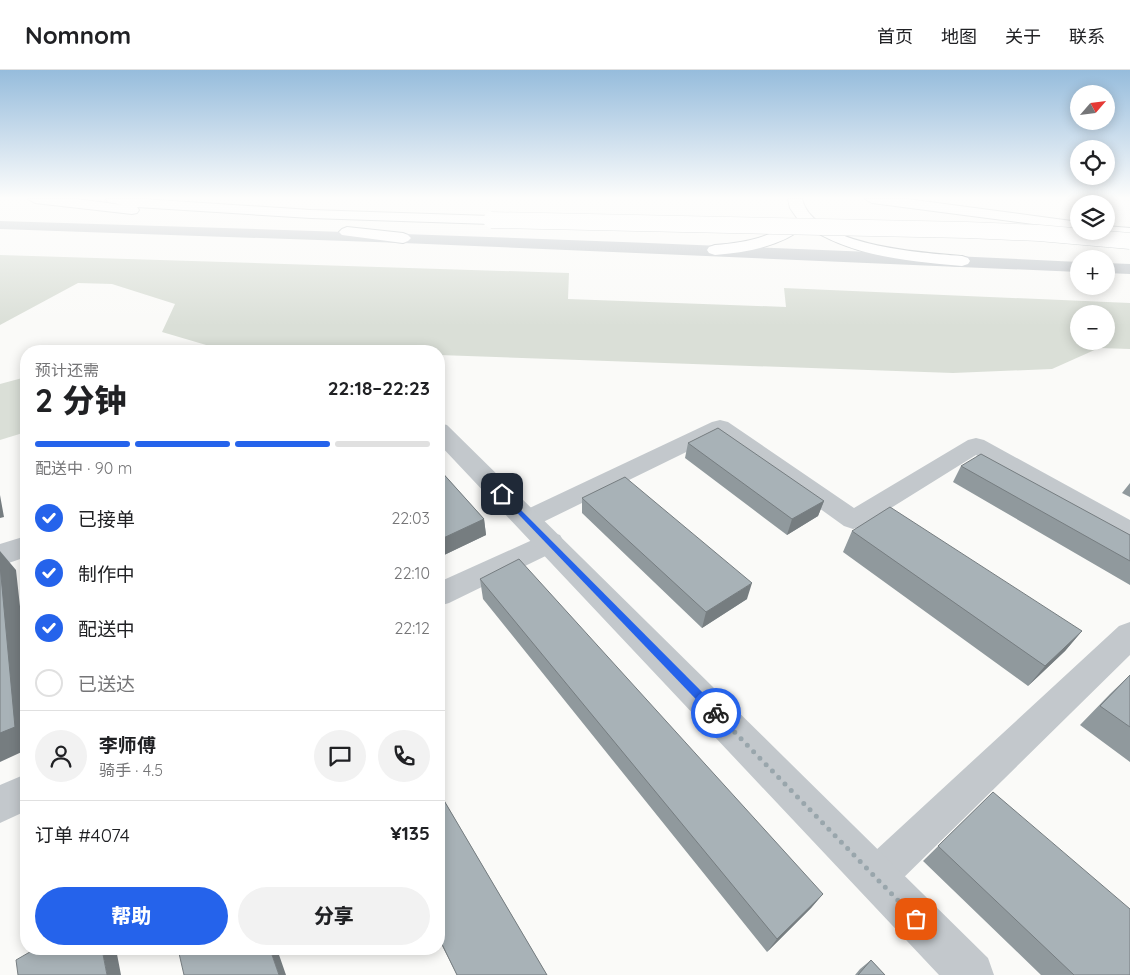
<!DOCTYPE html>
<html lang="zh">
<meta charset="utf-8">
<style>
:root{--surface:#fff;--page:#f2f2f2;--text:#202124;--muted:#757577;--line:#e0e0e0;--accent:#2563eb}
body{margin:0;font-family:Quicksand,"Noto Sans SC",sans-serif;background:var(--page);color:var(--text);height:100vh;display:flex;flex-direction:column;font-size:19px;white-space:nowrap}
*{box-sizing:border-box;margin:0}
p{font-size:16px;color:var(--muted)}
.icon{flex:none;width:28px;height:28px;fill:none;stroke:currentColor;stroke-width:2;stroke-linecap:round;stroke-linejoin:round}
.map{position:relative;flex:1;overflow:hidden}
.sheet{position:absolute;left:20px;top:275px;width:425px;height:610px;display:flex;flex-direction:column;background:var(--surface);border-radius:20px;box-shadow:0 2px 12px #0003}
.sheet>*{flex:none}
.needle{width:32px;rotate:62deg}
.fabs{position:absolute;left:1070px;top:15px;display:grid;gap:10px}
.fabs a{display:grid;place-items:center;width:45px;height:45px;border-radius:50%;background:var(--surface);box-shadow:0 2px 12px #0003;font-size:25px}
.pin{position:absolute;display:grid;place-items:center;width:42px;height:42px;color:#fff;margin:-21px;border-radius:10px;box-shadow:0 2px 8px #0006}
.courier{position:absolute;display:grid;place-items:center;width:50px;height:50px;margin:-25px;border:4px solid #2563eb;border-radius:50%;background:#fff;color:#222;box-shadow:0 1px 6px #0007}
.summary em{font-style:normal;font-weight:800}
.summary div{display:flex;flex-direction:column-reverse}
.summary{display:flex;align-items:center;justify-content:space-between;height:85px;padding:0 15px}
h1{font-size:32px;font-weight:800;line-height:38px}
.bar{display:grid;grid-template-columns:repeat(4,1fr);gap:8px 5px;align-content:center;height:60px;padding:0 15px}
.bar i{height:6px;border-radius:4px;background:var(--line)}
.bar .active{background:var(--accent)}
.bar p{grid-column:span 4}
.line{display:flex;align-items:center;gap:12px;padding:0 15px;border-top:1px solid var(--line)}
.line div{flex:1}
.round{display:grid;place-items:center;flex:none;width:52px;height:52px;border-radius:26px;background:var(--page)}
ol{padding:0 15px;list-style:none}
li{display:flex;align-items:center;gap:15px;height:55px}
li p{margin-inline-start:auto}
li .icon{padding:5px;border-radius:50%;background:var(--accent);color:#fff;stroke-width:4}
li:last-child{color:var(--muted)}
li i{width:28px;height:28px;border:2px solid var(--line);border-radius:50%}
.action{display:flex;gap:10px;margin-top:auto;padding:10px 15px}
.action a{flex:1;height:58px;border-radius:30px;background:var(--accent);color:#fff;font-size:20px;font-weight:800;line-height:58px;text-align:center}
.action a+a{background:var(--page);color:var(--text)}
header{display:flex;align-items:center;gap:30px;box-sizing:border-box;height:70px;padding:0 25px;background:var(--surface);border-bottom:1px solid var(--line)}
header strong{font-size:24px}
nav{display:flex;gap:28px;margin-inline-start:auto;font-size:18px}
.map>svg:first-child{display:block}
.green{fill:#dadfd7;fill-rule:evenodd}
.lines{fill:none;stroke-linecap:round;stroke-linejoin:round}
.motorway-casing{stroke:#b4babd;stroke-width:2}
.minor{fill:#c3c8cc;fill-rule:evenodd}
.tertiary{fill:#c3c8cc;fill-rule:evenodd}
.motorway{fill:#fff;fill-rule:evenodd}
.motorway-bridge-casing{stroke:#b4babd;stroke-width:17;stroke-linecap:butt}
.motorway-bridge{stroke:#fff;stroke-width:16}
.wall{fill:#90999d}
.shaded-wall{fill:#767d80}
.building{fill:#a8b2b7;stroke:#767d80}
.route{fill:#2563eb}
.done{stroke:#99a6ac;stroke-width:5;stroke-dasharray:0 9}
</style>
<header>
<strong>Nomnom</strong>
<nav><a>首页</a><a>地图</a><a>关于</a><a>联系</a></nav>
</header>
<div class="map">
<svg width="1130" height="905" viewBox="0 0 1130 905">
<rect width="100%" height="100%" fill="#fafaf8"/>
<!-- green -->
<path class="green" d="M 0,185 L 569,203 L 568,229 L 786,237 L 784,218 L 1130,233 L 1130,279 L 1099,278 L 1052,299 L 953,303 L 439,285 L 439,281 L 341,281 L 213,277 L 162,262 L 175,234 L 112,214 L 78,213 L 0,255 ZM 1079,244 L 1106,244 L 1106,271 L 1079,271 Z
M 26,307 L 26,362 L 0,370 L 0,314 Z"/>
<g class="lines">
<!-- motorway casing -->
<g class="motorway-casing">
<path id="motorway" d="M 28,129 L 76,129 L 123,135 L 108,132 L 106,129 L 142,129 L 311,140 L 491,146 L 496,147 L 498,150 L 496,153 L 491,154 L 311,148 L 137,137 L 139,140 L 137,143 L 132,144 L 35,133 Z
M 788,129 L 802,129 C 813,176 923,183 962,186 L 968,188 L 970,191 L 968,194 L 962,196 C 908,191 852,187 806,156 C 780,177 747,182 715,185 L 709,183 L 707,180 L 709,177 L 715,175 C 745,173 773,167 797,148 L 790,138 Z
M 865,129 L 907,129 L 1079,152 L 1079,160 L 872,133 Z
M 1106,156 L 1130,158 L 1130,168 L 1101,163 L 1099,161 L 1106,161 Z
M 347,157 L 403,163 L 408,165 L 411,168 L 408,171 L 403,173 L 342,165 L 339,162 L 342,159 Z"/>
</g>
<!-- minor -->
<path class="minor" d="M 720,350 L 728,352 L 854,438 L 968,370 L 976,368 L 984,370 L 1130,450 L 1130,471 L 1121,469 L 976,385 L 862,456 L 853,459 L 844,456 L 719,366 L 537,455 L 528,458 L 519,455 L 515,449 L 519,443 L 712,352 Z
M 550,462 L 560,465 L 564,472 L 560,479 L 449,533 L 439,536 L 439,512 Z
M 1130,552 L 1130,585 L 890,821 L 876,827 L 862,821 L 856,807 L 862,793 L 1119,556 Z
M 26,704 L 26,741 L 0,753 L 0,715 Z"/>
<!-- tertiary -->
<path class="tertiary" d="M 0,151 C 360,162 719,174 1079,192 L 1079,202 L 403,173 L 0,159 Z
M 1106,193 L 1130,194 L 1130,204 L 1106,203 Z
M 439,353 L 447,355 L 988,888 L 994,905 L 939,905 L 439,374 Z
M 26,466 L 26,487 L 0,496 L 0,474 Z"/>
<!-- motorway -->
<use href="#motorway" class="motorway"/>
<!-- motorway-bridge casing -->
<g class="motorway-bridge-casing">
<path id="motorway-bridge" d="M 491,150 L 967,160 L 1039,163 L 1130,171"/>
</g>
<!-- motorway-bridge -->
<use href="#motorway-bridge" class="motorway-bridge"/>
</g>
<!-- wall -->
<path class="wall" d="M 688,373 L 824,431 L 818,446 L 787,465 L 685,388 Z
M 961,396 L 1130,465 L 1130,515 L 953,412 Z
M 439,399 L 484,449 L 486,465 L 442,486 L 439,481 Z
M 1130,413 L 1130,427 L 1122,423 Z
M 582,428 L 747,529 L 702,558 L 582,443 Z
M 852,461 L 1082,561 L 1065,581 L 1028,616 L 843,482 Z
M 480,509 L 823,824 L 811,838 L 767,882 L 483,529 Z
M 1130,605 L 1130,692 L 1080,655 L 1110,624 Z
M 439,722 L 547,905 L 457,905 L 439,870 Z
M 993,722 L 1130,905 L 1041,905 L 923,791 Z
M 871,890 L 885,905 L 855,905 L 860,899 Z"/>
<!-- shaded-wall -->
<path class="shaded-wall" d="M 0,425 L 4,447 L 0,448 Z
M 824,431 L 818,446 L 787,465 L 792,449 Z
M 484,449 L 486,465 L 442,486 L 439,470 Z
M 0,481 L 16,500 L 26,591 L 26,680 L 0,692 Z
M 752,513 L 747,529 L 702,558 L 706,542 Z
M 1082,561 L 1065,581 L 1028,616 L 1045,596 Z
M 823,824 L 811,838 L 767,882 L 777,869 Z
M 102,879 L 116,879 L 121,905 L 107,905 Z
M 270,879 L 277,879 L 286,905 L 279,905 Z"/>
<!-- building -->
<path class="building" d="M 718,358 L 824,431 L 792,449 L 688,373 Z
M 981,384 L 1130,465 L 1130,491 L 961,396 Z
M 439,399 L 484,449 L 439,470 Z
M 625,407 L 752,513 L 706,542 L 582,428 Z
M 890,437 L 1082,561 L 1045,596 L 852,461 Z
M 519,489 L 823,824 L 777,869 L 480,509 Z
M 0,495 L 15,657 L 0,663 Z
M 1130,605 L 1130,657 L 1100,636 Z
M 439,722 L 547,905 L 457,905 L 439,868 Z
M 993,722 L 1130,839 L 1130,905 L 1074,905 L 938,776 Z
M 35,879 L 102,879 L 107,905 L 18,905 L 16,890 Z
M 178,879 L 270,879 L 279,905 L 184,905 Z
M 871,890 L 885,905 L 858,905 Z"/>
<!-- sky -->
<linearGradient id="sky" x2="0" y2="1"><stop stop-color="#96bcdc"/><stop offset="0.5" stop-color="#fdfdfc"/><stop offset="1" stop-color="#fdfdfc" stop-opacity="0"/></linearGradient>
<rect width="1130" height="256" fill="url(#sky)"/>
<!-- route -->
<path class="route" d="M 502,421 L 720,640 L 722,643 L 720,647 L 713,647 L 500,425 L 500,422 Z"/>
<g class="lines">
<!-- done -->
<path class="done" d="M 716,643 L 916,849"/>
</g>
</svg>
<div class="fabs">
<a><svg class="needle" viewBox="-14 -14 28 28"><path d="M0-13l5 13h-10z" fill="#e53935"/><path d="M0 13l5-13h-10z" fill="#757577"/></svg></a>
<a><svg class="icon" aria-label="locate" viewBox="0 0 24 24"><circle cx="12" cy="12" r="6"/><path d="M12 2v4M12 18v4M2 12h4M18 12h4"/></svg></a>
<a><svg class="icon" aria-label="layers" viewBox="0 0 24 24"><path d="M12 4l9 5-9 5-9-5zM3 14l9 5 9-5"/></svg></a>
<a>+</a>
<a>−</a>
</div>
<div class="pin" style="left:916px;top:849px;background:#ea580c"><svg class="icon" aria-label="bag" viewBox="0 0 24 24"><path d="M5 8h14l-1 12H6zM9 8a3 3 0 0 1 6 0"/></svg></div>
<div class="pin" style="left:502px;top:424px;background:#1f2937"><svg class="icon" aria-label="home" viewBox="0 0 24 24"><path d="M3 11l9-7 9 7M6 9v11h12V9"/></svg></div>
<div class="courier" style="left:716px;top:643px"><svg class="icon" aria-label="bike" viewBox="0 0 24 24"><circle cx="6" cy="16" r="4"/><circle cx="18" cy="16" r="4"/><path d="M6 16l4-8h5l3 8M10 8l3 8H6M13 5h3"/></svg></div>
<section class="sheet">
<div class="summary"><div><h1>2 分钟</h1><p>预计还需</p></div><em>22:18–22:23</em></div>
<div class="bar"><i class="active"></i><i class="active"></i><i class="active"></i><i></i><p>配送中 · 90 m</p></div>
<ol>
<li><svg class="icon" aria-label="check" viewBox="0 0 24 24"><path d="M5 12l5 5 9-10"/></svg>已接单<p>22:03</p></li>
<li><svg class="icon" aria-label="check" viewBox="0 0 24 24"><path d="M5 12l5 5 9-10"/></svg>制作中<p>22:10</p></li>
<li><svg class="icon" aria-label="check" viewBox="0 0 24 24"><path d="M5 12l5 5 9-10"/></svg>配送中<p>22:12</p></li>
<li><i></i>已送达</li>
</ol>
<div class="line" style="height:90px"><a class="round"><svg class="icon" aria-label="person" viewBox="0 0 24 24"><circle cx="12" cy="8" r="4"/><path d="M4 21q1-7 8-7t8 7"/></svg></a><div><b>李师傅</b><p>骑手 · 4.5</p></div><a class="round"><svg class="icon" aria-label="chat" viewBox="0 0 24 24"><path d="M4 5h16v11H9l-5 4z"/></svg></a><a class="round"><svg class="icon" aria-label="phone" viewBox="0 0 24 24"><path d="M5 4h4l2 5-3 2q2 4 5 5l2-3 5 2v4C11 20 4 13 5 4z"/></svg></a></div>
<div class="line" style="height:65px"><div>订单 #4074</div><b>¥135</b></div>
<div class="action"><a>帮助</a><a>分享</a></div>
</section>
</div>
